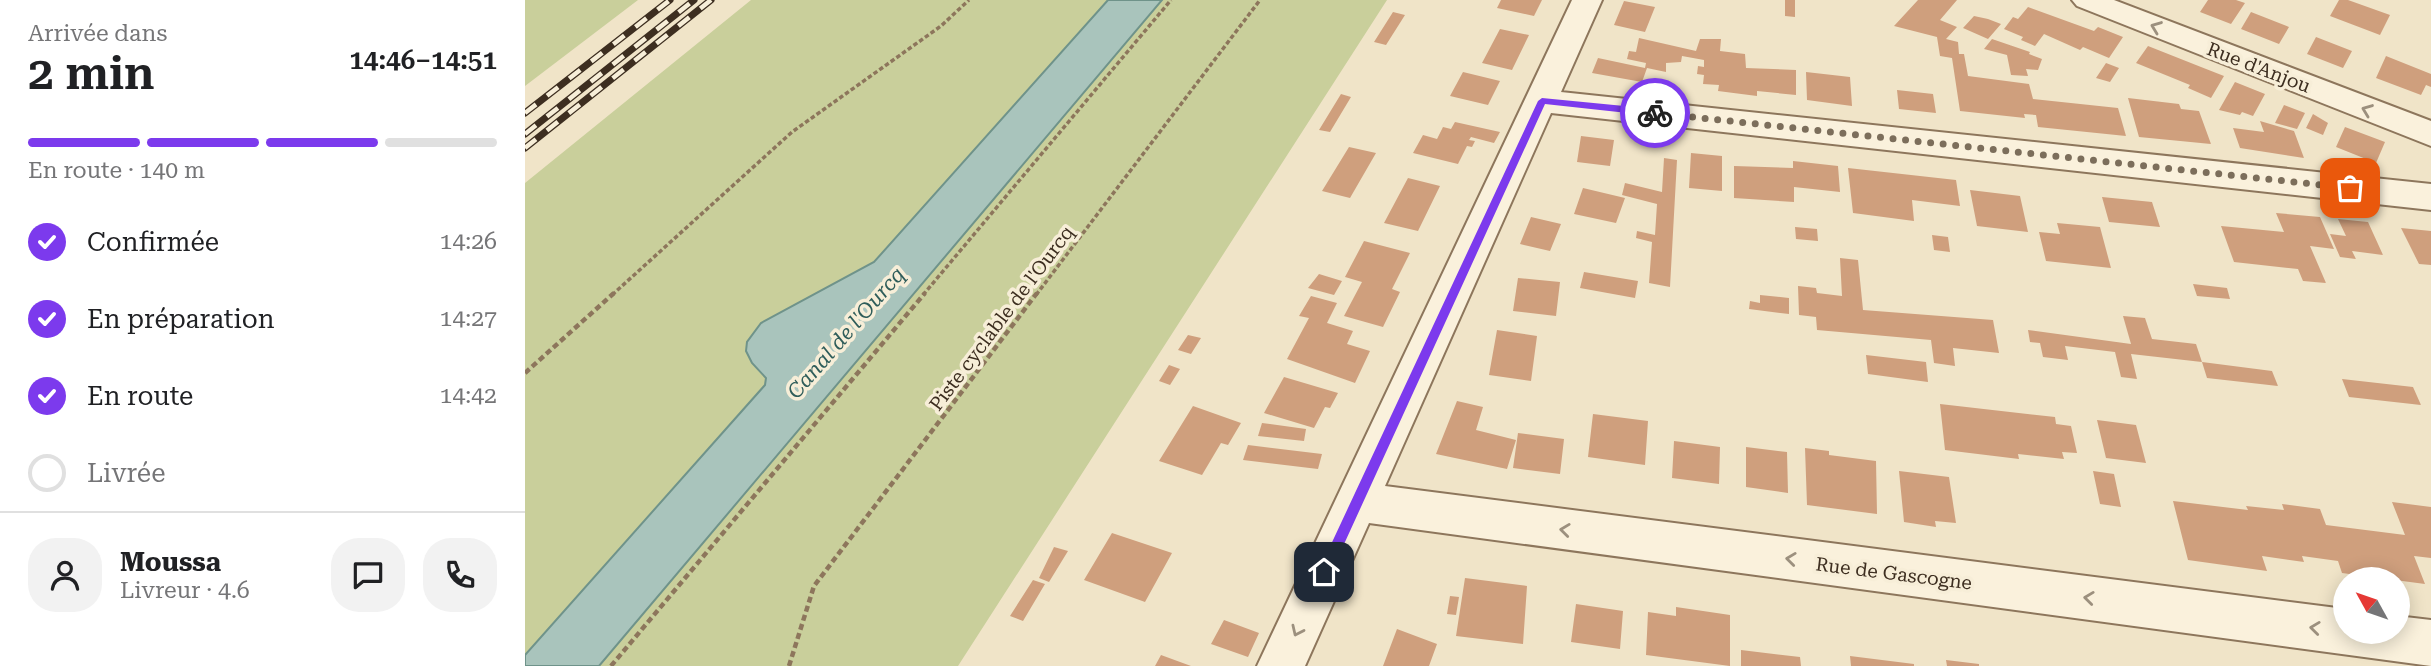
<!DOCTYPE html>
<html lang="fr">
<meta charset="utf-8">
<style>
:root{--surface:#fff;--page:#f2f2f2;--text:#202124;--muted:#757577;--line:#e0e0e0;--accent:#7c3aed}
body{margin:0;font-family:"Roboto Serif",serif;background:var(--page);color:var(--text);height:100vh;display:flex;flex-direction:column;font-size:26px;white-space:nowrap}
*{box-sizing:border-box;margin:0}
p{font-size:23px;color:var(--muted)}
.icon{flex:none;width:38px;height:38px;fill:none;stroke:currentColor;stroke-width:2;stroke-linecap:round;stroke-linejoin:round}
.map{position:relative;flex:1;overflow:hidden}
.panel{display:flex;flex-direction:column;background:var(--surface);width:525px}
.panel>*{flex:none}
.needle{width:46px;rotate:310deg}
.controls{position:absolute;left:1808px;top:567px;display:grid;gap:14px}
.controls a{display:grid;place-items:center;width:77px;height:77px;border-radius:50%;background:var(--surface);box-shadow:0 4px 18px #0003;font-size:35px}
.pin{position:absolute;display:grid;place-items:center;width:60px;height:60px;color:#fff;margin:-30px;border-radius:14px;box-shadow:0 4px 10px #0006}
.courier{position:absolute;display:grid;place-items:center;width:70px;height:70px;margin:-35px;border:5px solid #7c3aed;border-radius:50%;background:#fff;color:#222;box-shadow:0 2px 9px #0007}
.head em{font-style:normal;font-weight:600}
.head div{display:flex;flex-direction:column-reverse}
.head{display:flex;align-items:center;justify-content:space-between;height:119px;padding:0 28px}
h1{font-size:46px;font-weight:600;line-height:52px}
.bar{display:grid;grid-template-columns:repeat(4,1fr);gap:10px 7px;align-content:center;height:84px;padding:0 28px}
.bar i{height:9px;border-radius:5px;background:var(--line)}
.bar .current{background:var(--accent)}
.bar p{grid-column:span 4}
.line{display:flex;align-items:center;gap:18px;padding:0 28px;border-top:2px solid var(--line)}
.line div{flex:1}
.round{display:grid;place-items:center;flex:none;width:74px;height:74px;border-radius:28px;background:var(--page)}
ol{padding:0 28px;list-style:none}
li{display:flex;align-items:center;gap:21px;height:77px}
li p{margin-inline-start:auto}
li .icon{padding:7px;border-radius:50%;background:var(--accent);color:#fff;stroke-width:4}
li:last-child{color:var(--muted)}
li i{width:38px;height:38px;border:4px solid var(--line);border-radius:50%}
main{display:flex;flex:1;min-height:0}
.map>svg:first-child{display:block}
.green{fill:#c9cf9b}
.water{fill:#a9c4bc;stroke:#6f938a;stroke-width:2}
.building{fill:#cf9f7d}
.lines{fill:none;stroke-linecap:round;stroke-linejoin:round}
.minor-casing{stroke:#8d765c;stroke-width:4}
.path-far1{stroke:#8d765c;stroke-width:3.5;stroke-dasharray:4.5 2.5;stroke-linecap:butt}
.path{stroke:#8d765c;stroke-width:4.5;stroke-dasharray:6 3.5;stroke-linecap:butt}
.minor{fill:#faf1dc;fill-rule:evenodd}
.rail-casing{stroke:#3d2e20;stroke-width:7}
.rail{stroke:#f7eed8;stroke-width:4.5;stroke-dasharray:14;stroke-linecap:butt}
.oneway{stroke:#9c907e}
.route{fill:#7c3aed}
.done{stroke:#7c6e5b;stroke-width:7;stroke-dasharray:0 12.6}
.labels{text-anchor:middle;stroke-width:7;stroke-linejoin:round;paint-order:stroke}
.street-label{font-size:19px;fill:#3d2e20;stroke:#f7eed8}
.water-label{font-size:21px;font-style:italic;fill:#2f5d5a;stroke:#f7eed8}
</style>
<main>
<section class="panel">
<div class="head"><div><h1>2 min</h1><p>Arrivée dans</p></div><em>14:46–14:51</em></div>
<div class="bar"><i class="current"></i><i class="current"></i><i class="current"></i><i></i><p>En route · 140 m</p></div>
<ol>
<li><svg class="icon" aria-label="check" viewBox="0 0 24 24"><path d="M5 12l5 5 9-10"/></svg>Confirmée<p>14:26</p></li>
<li><svg class="icon" aria-label="check" viewBox="0 0 24 24"><path d="M5 12l5 5 9-10"/></svg>En préparation<p>14:27</p></li>
<li><svg class="icon" aria-label="check" viewBox="0 0 24 24"><path d="M5 12l5 5 9-10"/></svg>En route<p>14:42</p></li>
<li><i></i>Livrée</li>
</ol>
<div class="line" style="height:126px"><a class="round"><svg class="icon" aria-label="person" viewBox="0 0 24 24"><circle cx="12" cy="8" r="4"/><path d="M4 21q1-7 8-7t8 7"/></svg></a><div><b>Moussa</b><p>Livreur · 4.6</p></div><a class="round"><svg class="icon" aria-label="chat" viewBox="0 0 24 24"><path d="M4 5h16v11H9l-5 4z"/></svg></a><a class="round"><svg class="icon" aria-label="phone" viewBox="0 0 24 24"><path d="M5 4h4l2 5-3 2q2 4 5 5l2-3 5 2v4C11 20 4 13 5 4z"/></svg></a></div>
</section>
<div class="map">
<svg width="1906" height="666" viewBox="0 0 1906 666">
<rect width="100%" height="100%" fill="#f0e4c8"/>
<!-- green -->
<path class="green" d="M 0,0 L 113,0 L 0,86 Z
M 226,0 L 583,0 L 349,262 L 318,280 L 227,363 L 241,378 L 240,385 L 0,655 L 0,183 Z
M 637,0 L 862,0 L 433,666 L 74,666 Z"/>
<!-- water -->
<path class="water" d="M 583,0 L 637,0 L 74,666 L 0,666 L 0,655 L 240,385 L 241,378 L 227,363 L 221,351 L 222,342 L 236,323 L 349,262 Z"/>
<!-- building -->
<path class="building" d="M 976,0 L 1017,0 L 1009,16 L 972,8 Z
M 1260,0 L 1270,0 L 1270,17 L 1260,16 Z
M 1393,0 L 1432,0 L 1415,20 L 1432,27 L 1421,39 L 1433,42 L 1434,54 L 1439,54 L 1443,76 L 1504,84 L 1508,99 L 1593,108 L 1601,136 L 1513,127 L 1511,115 L 1499,114 L 1500,118 L 1435,111 L 1427,58 L 1415,56 L 1412,37 L 1369,26 Z
M 1683,0 L 1711,0 L 1720,3 L 1706,24 L 1675,12 Z
M 1814,0 L 1823,0 L 1865,15 L 1855,35 L 1805,16 Z
M 1099,1 L 1130,7 L 1120,32 L 1089,25 Z
M 1503,7 L 1569,31 L 1573,27 L 1598,37 L 1584,58 L 1558,47 L 1555,50 L 1519,34 L 1510,46 L 1496,40 L 1498,37 L 1479,29 L 1488,17 L 1493,19 Z
M 868,12 L 880,15 L 861,45 L 849,42 Z
M 1726,12 L 1764,27 L 1754,44 L 1716,29 Z
M 1449,16 L 1463,19 L 1476,24 L 1463,39 L 1438,28 Z
M 975,29 L 1004,35 L 987,70 L 957,63 Z
M 1791,37 L 1827,51 L 1818,68 L 1782,54 Z
M 1114,38 L 1171,51 L 1175,39 L 1196,39 L 1195,51 L 1220,54 L 1221,68 L 1271,70 L 1271,95 L 1232,91 L 1232,96 L 1193,91 L 1194,85 L 1178,84 L 1179,75 L 1172,74 L 1173,66 L 1179,67 L 1179,60 L 1157,56 L 1156,62 L 1141,63 L 1141,72 L 1122,68 L 1117,82 L 1067,73 L 1073,58 L 1120,68 L 1121,63 L 1102,59 L 1104,51 L 1111,52 Z
M 1467,39 L 1505,52 L 1504,54 L 1517,59 L 1513,70 L 1501,69 L 1503,76 L 1486,75 L 1482,55 L 1459,49 Z
M 1623,46 L 1676,67 L 1699,76 L 1686,98 L 1663,88 L 1665,85 L 1611,63 Z
M 1861,56 L 1906,74 L 1906,87 L 1901,85 L 1896,95 L 1851,78 Z
M 1581,63 L 1594,68 L 1585,82 L 1571,78 Z
M 938,72 L 975,81 L 963,105 L 925,96 Z
M 1281,72 L 1325,77 L 1327,106 L 1282,100 Z
M 1710,82 L 1740,94 L 1728,116 L 1717,112 L 1715,115 L 1694,110 Z
M 1372,90 L 1408,94 L 1411,113 L 1374,109 Z
M 816,94 L 826,97 L 805,132 L 794,130 Z
M 1603,98 L 1654,104 L 1656,109 L 1674,111 L 1686,144 L 1614,137 Z
M 1759,105 L 1780,113 L 1772,129 L 1750,123 Z
M 1788,114 L 1803,123 L 1798,135 L 1781,128 Z
M 1735,121 L 1769,131 L 1779,158 L 1715,148 L 1708,128 L 1739,132 Z
M 930,122 L 975,132 L 969,143 L 946,137 L 944,140 L 950,141 L 947,147 L 942,146 L 933,164 L 888,153 L 898,135 L 912,139 L 918,127 L 926,129 Z
M 1820,127 L 1860,142 L 1851,163 L 1811,147 Z
M 1056,136 L 1089,140 L 1085,166 L 1052,162 Z
M 824,147 L 851,153 L 825,198 L 797,191 Z
M 1166,153 L 1197,156 L 1197,191 L 1164,188 Z
M 1139,158 L 1152,160 L 1145,287 L 1124,283 L 1127,242 L 1111,238 L 1112,231 L 1130,235 L 1132,204 L 1097,195 L 1100,183 L 1137,192 Z
M 1268,161 L 1313,166 L 1315,192 L 1269,187 L 1269,202 L 1209,198 L 1209,166 L 1268,168 Z
M 1323,168 L 1431,180 L 1435,206 L 1387,200 L 1389,221 L 1328,213 Z
M 883,178 L 915,186 L 893,231 L 859,223 Z
M 1058,188 L 1100,198 L 1091,223 L 1049,214 Z
M 1445,190 L 1495,196 L 1503,232 L 1452,226 Z
M 1577,197 L 1627,202 L 1635,227 L 1584,222 Z
M 1751,213 L 1795,217 L 1809,249 L 1785,246 L 1801,283 L 1778,281 L 1773,269 L 1709,262 L 1696,226 L 1759,232 Z
M 1006,217 L 1036,224 L 1025,251 L 995,244 Z
M 1813,219 L 1843,222 L 1858,255 L 1827,251 L 1831,259 L 1815,257 L 1805,234 L 1821,236 Z
M 1532,223 L 1575,227 L 1586,268 L 1521,261 L 1514,232 L 1535,234 Z
M 1270,227 L 1292,229 L 1293,241 L 1271,239 Z
M 1876,228 L 1906,231 L 1906,265 L 1894,264 Z
M 1407,235 L 1423,237 L 1425,252 L 1409,250 Z
M 839,241 L 885,253 L 867,289 L 875,292 L 858,327 L 819,316 L 837,282 L 820,277 Z
M 1315,258 L 1333,260 L 1338,310 L 1468,320 L 1474,353 L 1428,348 L 1430,366 L 1409,363 L 1406,340 L 1292,330 L 1291,317 L 1274,315 L 1273,286 L 1291,288 L 1292,293 L 1317,296 Z
M 1059,272 L 1113,281 L 1110,298 L 1055,288 Z
M 794,274 L 817,281 L 809,295 L 783,288 Z
M 993,278 L 1035,282 L 1031,316 L 988,311 Z
M 1668,284 L 1702,288 L 1705,299 L 1672,296 Z
M 1235,295 L 1264,298 L 1264,314 L 1224,309 L 1225,301 L 1235,303 Z
M 786,296 L 812,303 L 802,323 L 828,331 L 822,344 L 845,351 L 830,383 L 762,359 L 784,318 L 774,316 Z
M 1598,316 L 1620,318 L 1627,339 L 1671,344 L 1677,362 L 1606,354 L 1612,379 L 1596,377 L 1590,352 L 1540,346 L 1543,360 L 1518,357 L 1515,343 L 1505,342 L 1503,330 L 1606,344 Z
M 972,330 L 1012,336 L 1006,381 L 964,375 Z
M 663,335 L 676,338 L 666,354 L 653,350 Z
M 1341,355 L 1401,362 L 1403,382 L 1343,374 Z
M 1677,362 L 1747,371 L 1753,386 L 1682,378 Z
M 644,365 L 655,369 L 645,385 L 634,381 Z
M 759,377 L 813,393 L 805,408 L 800,407 L 789,428 L 739,413 Z
M 1817,379 L 1888,387 L 1896,405 L 1824,397 Z
M 932,401 L 958,407 L 951,430 L 991,440 L 982,469 L 911,454 Z
M 1415,404 L 1530,417 L 1531,424 L 1546,426 L 1552,453 L 1537,452 L 1539,459 L 1493,454 L 1494,459 L 1420,450 Z
M 668,406 L 716,423 L 703,445 L 696,443 L 677,475 L 634,461 Z
M 1068,414 L 1123,421 L 1120,465 L 1063,457 Z
M 1572,420 L 1611,425 L 1621,463 L 1581,458 Z
M 737,423 L 781,429 L 779,441 L 733,436 Z
M 993,433 L 1039,439 L 1035,474 L 988,468 Z
M 1149,441 L 1195,447 L 1194,484 L 1147,478 Z
M 723,445 L 797,454 L 793,469 L 718,460 Z
M 1221,447 L 1262,452 L 1263,493 L 1221,487 Z
M 1280,448 L 1304,451 L 1304,455 L 1351,461 L 1352,514 L 1282,505 Z
M 1374,471 L 1424,477 L 1431,523 L 1410,521 L 1411,527 L 1379,522 Z
M 1568,471 L 1589,474 L 1596,507 L 1575,504 Z
M 1648,501 L 1723,510 L 1721,506 L 1759,510 L 1757,504 L 1795,509 L 1801,525 L 1880,535 L 1867,502 L 1906,507 L 1906,558 L 1889,556 L 1900,584 L 1817,573 L 1813,561 L 1777,556 L 1779,562 L 1737,556 L 1742,571 L 1663,560 Z
M 587,533 L 647,553 L 620,602 L 559,580 Z
M 529,547 L 543,551 L 524,582 L 514,578 Z
M 940,578 L 1002,586 L 998,644 L 931,636 Z
M 508,580 L 520,584 L 498,621 L 485,616 Z
M 925,596 L 934,597 L 931,615 L 922,614 Z
M 1051,604 L 1098,611 L 1095,649 L 1046,642 Z
M 1151,607 L 1205,615 L 1205,666 L 1121,655 L 1123,612 L 1151,616 Z
M 699,620 L 734,633 L 723,657 L 686,644 Z
M 872,629 L 912,644 L 904,666 L 858,666 Z
M 1216,650 L 1275,657 L 1276,666 L 1216,666 Z
M 636,655 L 666,666 L 630,666 Z
M 1325,656 L 1389,664 L 1389,666 L 1326,666 Z
M 1421,660 L 1454,664 L 1454,666 L 1422,666 Z"/>
<g class="lines">
<!-- minor casing -->
<g class="minor-casing">
<path id="minor" d="M 1047,0 L 1077,0 L 1036,92 L 1906,184 L 1906,210 L 1026,113 L 860,486 L 1820,609 L 1820,632 L 1872,632 L 1872,616 L 1906,620 L 1906,666 L 844,523 L 780,666 L 732,666 Z
M 1547,0 L 1589,0 L 1906,121 L 1906,146 L 1552,6 Z"/>
</g>
<!-- path-far1 -->
<path class="path-far1" d="M 87,295 L 267,132 L 416,26 L 444,0
M 398,295 L 646,0
M 511,295 L 735,0"/>
<!-- path -->
<path class="path" d="M 0,373 L 89,293
M 86,666 L 400,293
M 264,666 L 289,586 L 512,293"/>
<!-- minor -->
<use href="#minor" class="minor"/>
<!-- rail casing -->
<g class="rail-casing">
<path id="rail" d="M 0,113 L 145,0
M 0,134 L 169,0
M 0,148 L 186,0"/>
</g>
<!-- rail -->
<use href="#rail" class="rail"/>
</g>
<!-- one-way arrows -->
<defs><path id="oneway-chevron" d="M-2-3.5L2.5 0L-2 3.5" fill="none" stroke-width="1.6" stroke-linecap="round" stroke-linejoin="round" transform="scale(1.75)"/></defs>
<g class="oneway">
<use href="#oneway-chevron" transform="translate(1631 27) rotate(-159)"/>
<use href="#oneway-chevron" transform="translate(1842 110) rotate(-159)"/>
<use href="#oneway-chevron" transform="translate(1040 530) rotate(-173)"/>
<use href="#oneway-chevron" transform="translate(1266 559) rotate(-173)"/>
<use href="#oneway-chevron" transform="translate(1564 598) rotate(-173)"/>
<use href="#oneway-chevron" transform="translate(1790 628) rotate(-173)"/>
<use href="#oneway-chevron" transform="translate(772 631) rotate(115)"/>
</g>
<!-- route -->
<path class="route" d="M 1017,98 L 1130,109 L 1135,113 L 1130,116 L 1020,104 L 804,577 L 795,577 L 795,568 L 1013,101 Z"/>
<g class="lines">
<!-- done -->
<path class="done" d="M 1130,113 L 1825,188"/>
</g>
<g class="labels">
<!-- street labels -->
<g class="street-label">
<text transform="translate(1734 67) rotate(21)" y="7">Rue d'Anjou</text>
<text transform="translate(476 318) rotate(-53)" y="7">Piste cyclable de l'Ourcq</text>
<text transform="translate(1369 573) rotate(7)" y="7">Rue de Gascogne</text>
</g>
<!-- water labels -->
<g class="water-label">
<text transform="translate(321 333) rotate(-49)" y="7">Canal de l'Ourcq</text>
</g>
</g>
</svg>
<div class="controls">
<a><svg class="needle" viewBox="-14 -14 28 28"><path d="M0-13l5 13h-10z" fill="#e53935"/><path d="M0 13l5-13h-10z" fill="#757577"/></svg></a>
</div>
<div class="pin" style="left:1825px;top:188px;background:#ea580c"><svg class="icon" aria-label="bag" viewBox="0 0 24 24"><path d="M5 8h14l-1 12H6zM9 8a3 3 0 0 1 6 0"/></svg></div>
<div class="pin" style="left:799px;top:572px;background:#1f2937"><svg class="icon" aria-label="home" viewBox="0 0 24 24"><path d="M3 11l9-7 9 7M6 9v11h12V9"/></svg></div>
<div class="courier" style="left:1130px;top:113px"><svg class="icon" aria-label="bike" viewBox="0 0 24 24"><circle cx="6" cy="16" r="4"/><circle cx="18" cy="16" r="4"/><path d="M6 16l4-8h5l3 8M10 8l3 8H6M13 5h3"/></svg></div>
</div>
</main>
